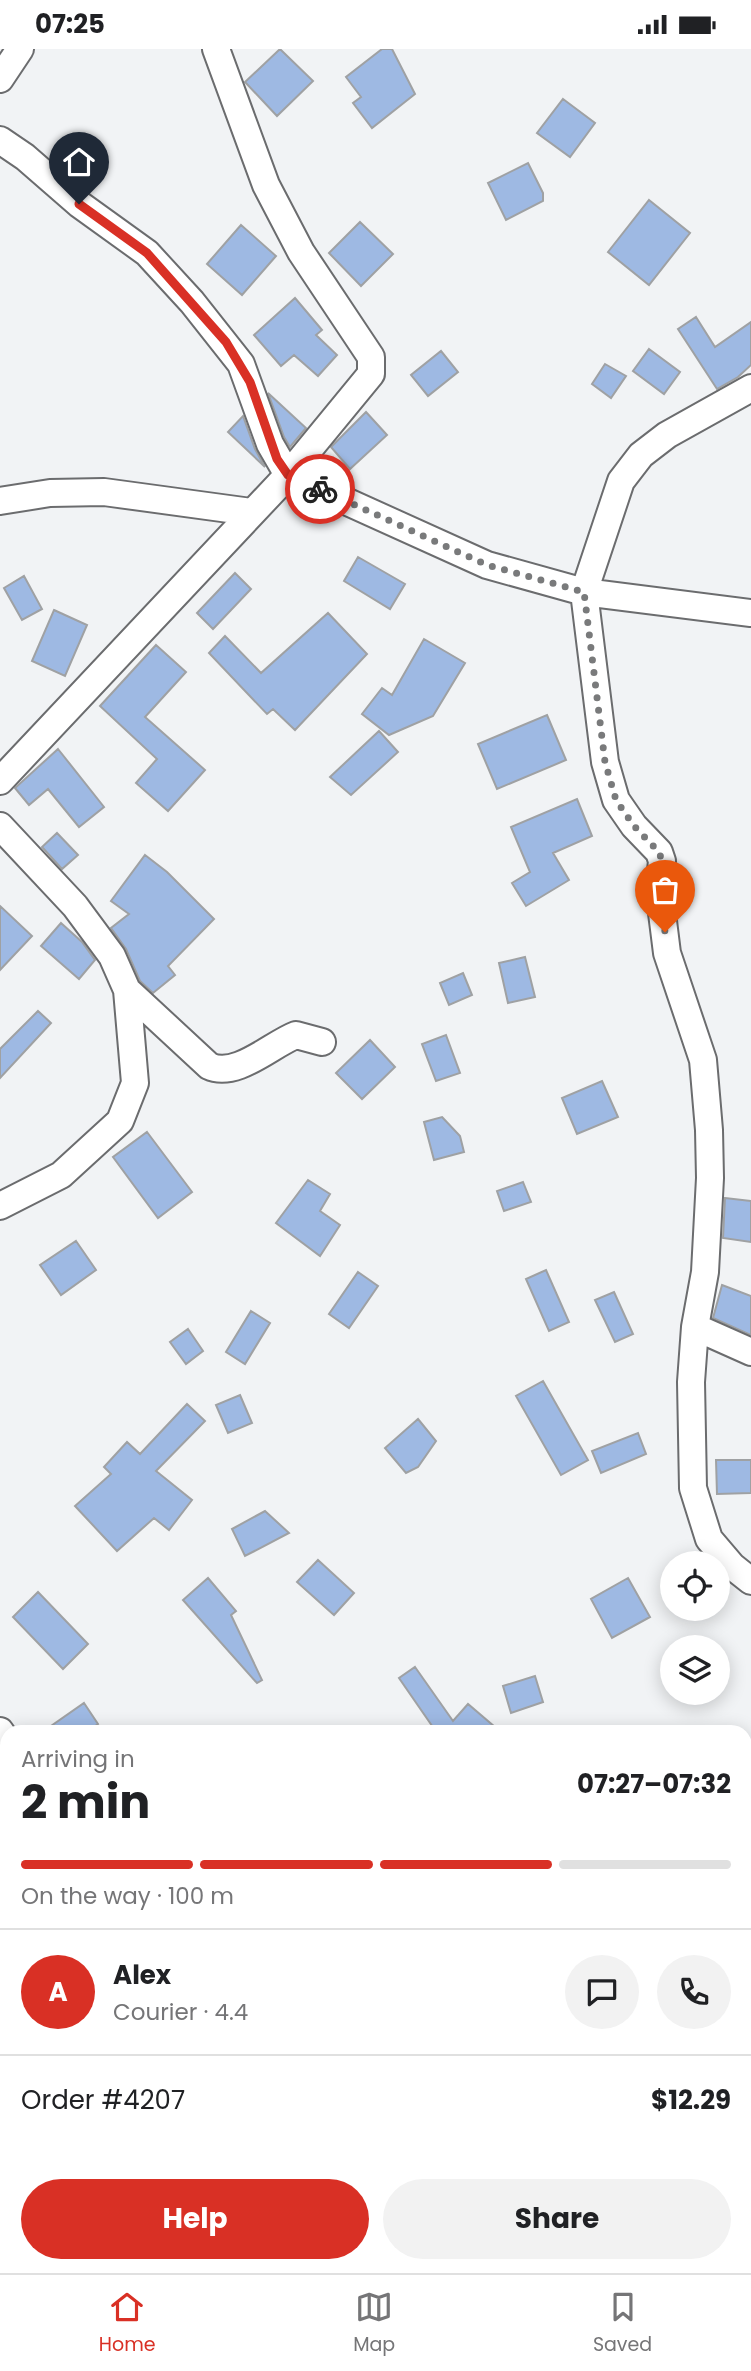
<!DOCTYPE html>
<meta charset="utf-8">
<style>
:root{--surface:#fff;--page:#f2f2f2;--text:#202124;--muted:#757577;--line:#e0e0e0;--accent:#d93025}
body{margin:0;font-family:Poppins,sans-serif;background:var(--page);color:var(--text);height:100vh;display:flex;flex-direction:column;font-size:26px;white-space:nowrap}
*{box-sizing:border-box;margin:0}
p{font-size:23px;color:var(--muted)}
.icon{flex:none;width:38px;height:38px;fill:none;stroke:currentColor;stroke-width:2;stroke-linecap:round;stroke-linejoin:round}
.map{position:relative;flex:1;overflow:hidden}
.sheet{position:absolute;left:0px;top:1676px;width:752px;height:548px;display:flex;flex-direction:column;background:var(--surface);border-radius:21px 21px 0 0;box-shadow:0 4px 18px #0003}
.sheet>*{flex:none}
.tools{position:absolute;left:660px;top:1502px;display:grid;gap:14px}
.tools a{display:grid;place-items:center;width:70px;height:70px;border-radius:50%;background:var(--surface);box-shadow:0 4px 18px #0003;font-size:35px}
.pin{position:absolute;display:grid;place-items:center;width:60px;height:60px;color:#fff;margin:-72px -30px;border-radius:50% 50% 50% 0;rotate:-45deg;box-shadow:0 0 7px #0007}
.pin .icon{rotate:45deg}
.courier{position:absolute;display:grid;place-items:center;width:70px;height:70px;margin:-35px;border:5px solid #d93025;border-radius:50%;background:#fff;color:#222;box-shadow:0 2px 9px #0007}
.head em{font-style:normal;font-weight:700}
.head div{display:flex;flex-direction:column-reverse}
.head{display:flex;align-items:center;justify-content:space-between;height:119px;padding:0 21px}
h1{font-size:46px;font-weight:700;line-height:52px}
.bar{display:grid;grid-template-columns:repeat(4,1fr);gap:10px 7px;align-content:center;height:84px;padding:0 21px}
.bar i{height:9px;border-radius:5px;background:var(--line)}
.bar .current{background:var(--accent)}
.bar p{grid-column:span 4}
.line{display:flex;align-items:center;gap:18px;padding:0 21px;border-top:2px solid var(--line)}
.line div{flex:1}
.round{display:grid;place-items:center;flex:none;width:74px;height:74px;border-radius:37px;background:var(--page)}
.cta{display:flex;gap:14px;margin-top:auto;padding:14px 21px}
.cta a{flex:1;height:80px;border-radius:42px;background:var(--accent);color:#fff;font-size:28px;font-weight:700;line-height:80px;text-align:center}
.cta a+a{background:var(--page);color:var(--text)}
.status{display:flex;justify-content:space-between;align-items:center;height:49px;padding:0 35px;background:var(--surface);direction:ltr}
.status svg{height:19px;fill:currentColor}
.tab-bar{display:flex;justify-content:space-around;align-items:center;height:98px;border-top:2px solid var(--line);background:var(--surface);font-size:19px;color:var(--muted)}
.tab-bar a{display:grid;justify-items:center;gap:4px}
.tab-bar .current{color:var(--accent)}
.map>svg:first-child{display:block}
.building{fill:#9eb9e3;stroke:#9fa1a3;stroke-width:2}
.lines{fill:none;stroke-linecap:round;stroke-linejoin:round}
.minor-casing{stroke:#6b6c6e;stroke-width:30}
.minor{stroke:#fff;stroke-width:26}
.done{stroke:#797a7b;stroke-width:7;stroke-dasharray:0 12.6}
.route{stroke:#d93025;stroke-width:9}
</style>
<div class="status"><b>07:25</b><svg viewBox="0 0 49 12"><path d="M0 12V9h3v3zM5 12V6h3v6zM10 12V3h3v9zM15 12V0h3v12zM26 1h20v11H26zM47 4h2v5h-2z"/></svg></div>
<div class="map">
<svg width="751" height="2224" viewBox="0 0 751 2224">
<rect width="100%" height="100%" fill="#f1f3f5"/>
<!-- building -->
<path class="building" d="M 280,0 L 313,32 L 277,67 L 245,33 Z
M 382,0 L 392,0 L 415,45 L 372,79 L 353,54 L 361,48 L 346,28 Z
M 563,50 L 595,74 L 570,108 L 537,84 Z
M 528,114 L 543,144 L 543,152 L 506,171 L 488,134 Z
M 649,151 L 690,184 L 649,236 L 608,203 Z
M 360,173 L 393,205 L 361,237 L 329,204 Z
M 241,176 L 276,207 L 242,246 L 207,215 Z
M 295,249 L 322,281 L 316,286 L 337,306 L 318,327 L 294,306 L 281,317 L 254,286 Z
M 696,268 L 715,298 L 751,273 L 751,316 L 738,328 L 717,340 L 678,280 Z
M 649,300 L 680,323 L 664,345 L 633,322 Z
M 441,302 L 458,323 L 428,347 L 411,326 Z
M 605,315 L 626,327 L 611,349 L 592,335 Z
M 268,344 L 306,379 L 290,398 L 284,388 Z
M 366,363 L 387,386 L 350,420 L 331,398 Z
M 243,367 L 255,400 L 265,418 L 228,383 Z
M 358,508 L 405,535 L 390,560 L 344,532 Z
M 235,524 L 251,540 L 213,580 L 197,564 Z
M 24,527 L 42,560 L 22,571 L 4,539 Z
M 54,561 L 87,576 L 65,627 L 32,612 Z
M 328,564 L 367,605 L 295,681 L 273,660 L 267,665 L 209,604 L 225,587 L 261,624 Z
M 424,590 L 465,614 L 433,667 L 389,686 L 362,665 L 382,639 L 392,646 Z
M 156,596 L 186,623 L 145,668 L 205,721 L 168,762 L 136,734 L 157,710 L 100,657 Z
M 547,666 L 566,711 L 497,740 L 478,695 Z
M 379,682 L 398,703 L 351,746 L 330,728 Z
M 58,700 L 104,758 L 79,778 L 48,740 L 29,756 L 15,739 Z
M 577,750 L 592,787 L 553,804 L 569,831 L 526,857 L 512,834 L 530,823 L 511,778 Z
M 57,784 L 78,806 L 62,820 L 42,798 Z
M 145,806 L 167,823 L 214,870 L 168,917 L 175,926 L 153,944 L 140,932 L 126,900 L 111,879 L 129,865 L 111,852 Z
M 0,857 L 32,887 L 0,921 Z
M 61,874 L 82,893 L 95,911 L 79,930 L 41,897 Z
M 525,908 L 535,948 L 508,954 L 499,914 Z
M 463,924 L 472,946 L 449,956 L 440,934 Z
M 38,962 L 51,974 L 0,1029 L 0,1000 Z
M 446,986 L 460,1024 L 436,1032 L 422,995 Z
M 370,991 L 395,1018 L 362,1050 L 336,1024 Z
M 602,1032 L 618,1068 L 577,1085 L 562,1049 Z
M 442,1068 L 460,1087 L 464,1103 L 434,1111 L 424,1073 Z
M 147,1083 L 192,1143 L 158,1169 L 113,1108 Z
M 308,1131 L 330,1145 L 320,1162 L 340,1176 L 320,1207 L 276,1174 Z
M 523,1133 L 531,1153 L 504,1162 L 497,1142 Z
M 725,1149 L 751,1152 L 751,1193 L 723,1189 Z
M 76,1192 L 96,1221 L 61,1246 L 40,1216 Z
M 546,1221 L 569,1273 L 549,1282 L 526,1230 Z
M 358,1223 L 378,1237 L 349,1279 L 329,1265 Z
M 722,1236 L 751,1247 L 751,1286 L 713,1269 Z
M 614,1243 L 633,1285 L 615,1293 L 595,1251 Z
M 251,1262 L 270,1274 L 245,1315 L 226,1303 Z
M 188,1280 L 203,1302 L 186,1315 L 170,1293 Z
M 543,1332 L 588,1411 L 561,1426 L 516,1347 Z
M 240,1346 L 252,1374 L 228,1384 L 216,1356 Z
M 187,1355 L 205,1372 L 156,1422 L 192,1451 L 169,1481 L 154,1469 L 117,1502 L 75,1457 L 111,1425 L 104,1418 L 127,1393 L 140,1405 Z
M 418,1370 L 436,1392 L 418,1418 L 406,1424 L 385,1399 Z
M 638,1384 L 646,1405 L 601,1424 L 592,1402 Z
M 716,1411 L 751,1411 L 751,1444 L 717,1445 Z
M 265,1462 L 289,1484 L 245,1507 L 232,1480 Z
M 318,1511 L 354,1544 L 334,1566 L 297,1533 Z
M 208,1529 L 236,1562 L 231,1566 L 262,1631 L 257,1634 L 183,1551 Z
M 628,1529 L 650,1568 L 612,1589 L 591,1550 Z
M 38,1543 L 88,1595 L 63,1620 L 13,1568 Z
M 415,1618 L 453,1672 L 468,1655 L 502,1684 L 437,1684 L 399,1629 Z
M 535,1627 L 543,1653 L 511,1664 L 503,1637 Z
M 84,1654 L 98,1675 L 85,1684 L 41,1684 Z"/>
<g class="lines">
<!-- minor casing -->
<g class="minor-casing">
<path id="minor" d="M 0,30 L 20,0
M 0,91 L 25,108 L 79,155 L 147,204 L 192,253 L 241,315 L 270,395 L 288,426 L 487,516 L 584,543 L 751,564
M 751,339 L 667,386 L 641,406 L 621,432 L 584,543 L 605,713 L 616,751 L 634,777 L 659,803 L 662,812 L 659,840 L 667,904 L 703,1011 L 709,1081 L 710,1129 L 705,1223 L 695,1278 L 691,1333 L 693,1439 L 709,1490 L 732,1517 L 751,1532
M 0,452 L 50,444 L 104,443 L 251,463
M 0,732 L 288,426 L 371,325 L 371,308 L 301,203 L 266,136 L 216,0
M 0,777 L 75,857 L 112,907 L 127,941 L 209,1017 C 236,1030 272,995 296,986 L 322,993
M 0,1157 L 61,1126 L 120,1072 L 135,1034 L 127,941
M 695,1278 L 751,1303
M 0,1682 L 7,1692
M 746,1712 L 751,1709
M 746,1840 L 751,1845
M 746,1991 L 751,1983
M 0,2161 L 7,2157
M 274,2217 L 276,2224
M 580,2224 L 584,2217"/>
</g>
<!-- minor -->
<use href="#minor" class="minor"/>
</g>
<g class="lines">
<!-- done -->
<path class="done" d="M 320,440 L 487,516 L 584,543 L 605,713 L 616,751 L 634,777 L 659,803 L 662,812 L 659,840 L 665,883"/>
<!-- route -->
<path class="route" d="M 79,155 L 147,204 L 226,293 L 250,333 L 277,410 L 288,426 L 320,440"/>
</g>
</svg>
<div class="tools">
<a><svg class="icon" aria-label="locate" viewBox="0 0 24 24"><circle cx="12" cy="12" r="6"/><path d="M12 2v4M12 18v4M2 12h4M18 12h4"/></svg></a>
<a><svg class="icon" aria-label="layers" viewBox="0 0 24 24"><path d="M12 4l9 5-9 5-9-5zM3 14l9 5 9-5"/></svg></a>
</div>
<div class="pin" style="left:665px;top:883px;background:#ea580c"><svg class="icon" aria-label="bag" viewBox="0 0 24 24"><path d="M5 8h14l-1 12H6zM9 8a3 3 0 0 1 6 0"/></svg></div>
<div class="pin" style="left:79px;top:155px;background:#1f2937"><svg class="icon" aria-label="home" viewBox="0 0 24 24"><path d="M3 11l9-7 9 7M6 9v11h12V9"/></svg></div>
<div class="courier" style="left:320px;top:440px"><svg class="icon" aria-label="bike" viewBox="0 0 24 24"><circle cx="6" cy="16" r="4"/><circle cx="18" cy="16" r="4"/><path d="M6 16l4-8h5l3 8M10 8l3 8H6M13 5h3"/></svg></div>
<section class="sheet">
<div class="head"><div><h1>2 min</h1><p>Arriving in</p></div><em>07:27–07:32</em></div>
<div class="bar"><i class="current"></i><i class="current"></i><i class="current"></i><i></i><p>On the way · 100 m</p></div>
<div class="line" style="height:126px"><b class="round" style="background:var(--accent);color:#fff">A</b><div><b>Alex</b><p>Courier · 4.4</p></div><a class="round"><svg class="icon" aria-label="chat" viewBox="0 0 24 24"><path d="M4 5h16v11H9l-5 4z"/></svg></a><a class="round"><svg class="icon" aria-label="phone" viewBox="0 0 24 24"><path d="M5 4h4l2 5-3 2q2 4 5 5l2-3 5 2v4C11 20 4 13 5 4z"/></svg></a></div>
<div class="line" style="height:91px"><div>Order #4207</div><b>$12.29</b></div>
<div class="cta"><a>Help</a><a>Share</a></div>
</section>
</div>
<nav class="tab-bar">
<a class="current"><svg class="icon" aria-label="home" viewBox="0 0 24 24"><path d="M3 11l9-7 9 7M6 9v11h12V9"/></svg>Home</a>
<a><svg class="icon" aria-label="map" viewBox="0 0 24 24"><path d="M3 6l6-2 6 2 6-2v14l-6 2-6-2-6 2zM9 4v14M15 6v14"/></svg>Map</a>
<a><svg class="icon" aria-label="saved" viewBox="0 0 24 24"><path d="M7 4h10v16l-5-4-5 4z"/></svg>Saved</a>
</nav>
